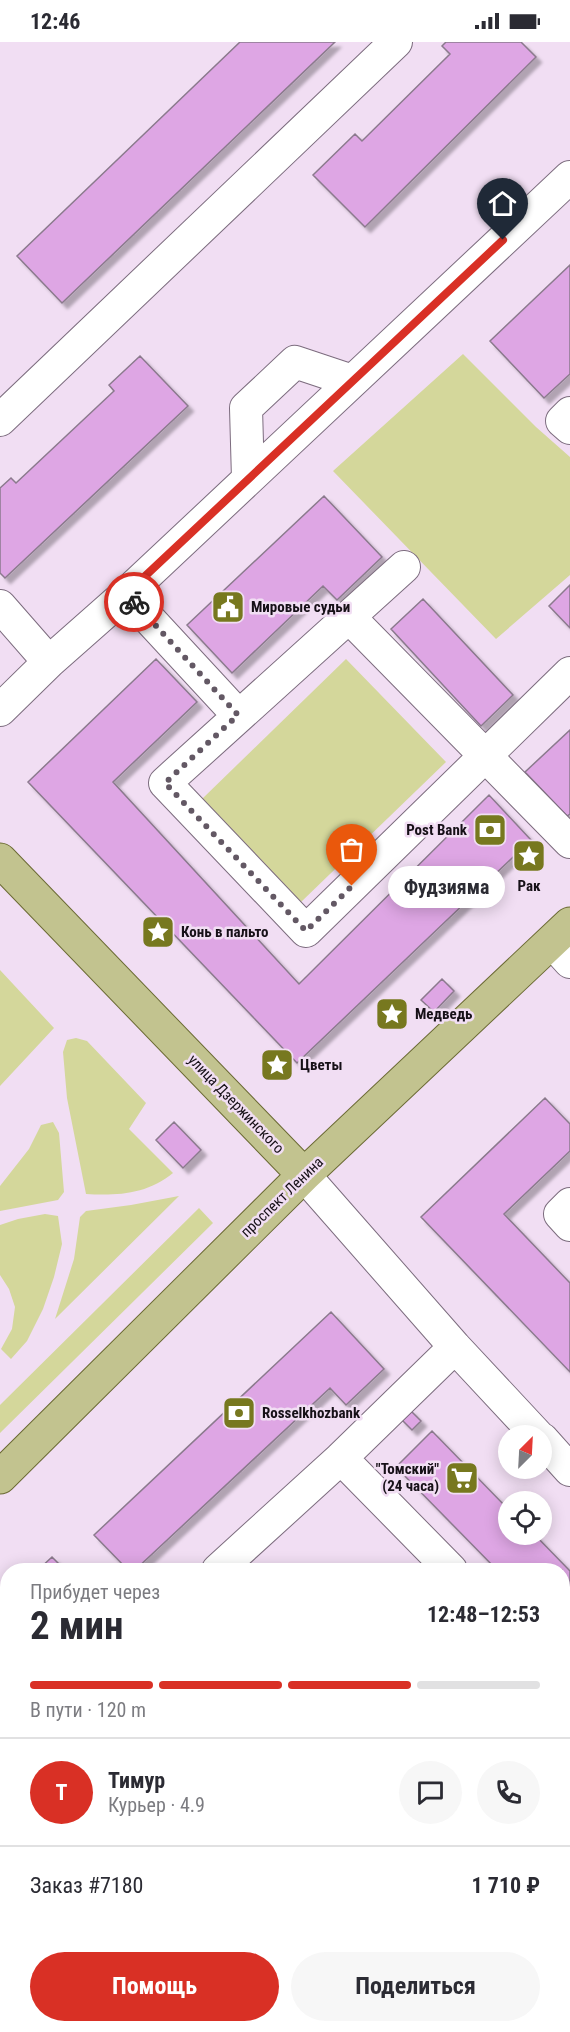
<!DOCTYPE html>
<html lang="ru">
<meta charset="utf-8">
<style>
:root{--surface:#fff;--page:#f7f7f7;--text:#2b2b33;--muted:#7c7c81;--line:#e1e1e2;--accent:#d93025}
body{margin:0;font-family:"Roboto Condensed",sans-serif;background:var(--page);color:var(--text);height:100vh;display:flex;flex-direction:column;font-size:22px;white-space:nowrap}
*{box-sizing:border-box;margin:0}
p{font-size:20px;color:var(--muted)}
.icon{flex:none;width:33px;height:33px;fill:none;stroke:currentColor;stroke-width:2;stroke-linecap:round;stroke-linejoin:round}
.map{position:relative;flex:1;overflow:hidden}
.drawer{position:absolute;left:0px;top:1521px;width:570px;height:470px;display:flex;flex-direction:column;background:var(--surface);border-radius:24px 24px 0 0;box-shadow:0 3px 15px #0003}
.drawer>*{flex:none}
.needle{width:39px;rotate:24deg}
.tools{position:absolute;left:498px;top:1383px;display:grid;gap:12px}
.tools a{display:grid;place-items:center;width:54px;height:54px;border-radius:50%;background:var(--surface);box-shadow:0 3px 15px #0003;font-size:30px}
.pin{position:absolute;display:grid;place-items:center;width:51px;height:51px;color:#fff;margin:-62px -26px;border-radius:50% 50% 50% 0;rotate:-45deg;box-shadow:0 0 6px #0007}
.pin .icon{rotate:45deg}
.courier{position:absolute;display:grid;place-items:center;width:60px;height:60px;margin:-30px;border:4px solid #d93025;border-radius:50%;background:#fff;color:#222;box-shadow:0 2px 8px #0007}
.bubble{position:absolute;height:42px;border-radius:21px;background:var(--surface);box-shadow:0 3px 15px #0003;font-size:20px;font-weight:700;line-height:42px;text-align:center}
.headline em{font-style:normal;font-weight:700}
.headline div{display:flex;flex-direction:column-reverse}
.headline{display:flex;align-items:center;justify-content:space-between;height:102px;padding:0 30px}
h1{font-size:39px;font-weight:700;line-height:45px}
.bar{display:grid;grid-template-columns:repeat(4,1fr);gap:9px 6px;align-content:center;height:72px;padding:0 30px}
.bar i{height:8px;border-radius:4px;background:var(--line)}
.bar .selected{background:var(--accent)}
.bar p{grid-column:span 4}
.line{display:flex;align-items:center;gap:15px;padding:0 30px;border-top:2px solid var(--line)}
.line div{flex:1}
.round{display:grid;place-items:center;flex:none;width:63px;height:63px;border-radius:32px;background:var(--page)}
.primary-button{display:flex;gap:12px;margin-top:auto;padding:12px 30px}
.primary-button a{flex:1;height:69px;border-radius:36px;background:var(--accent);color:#fff;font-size:24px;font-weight:700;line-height:69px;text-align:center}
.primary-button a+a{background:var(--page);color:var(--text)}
.status{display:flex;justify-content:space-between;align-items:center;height:42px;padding:0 30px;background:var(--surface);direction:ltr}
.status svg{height:16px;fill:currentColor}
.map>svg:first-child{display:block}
.green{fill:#d4d79b}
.building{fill:#dea6e4;stroke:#8b7a8d;stroke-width:1.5;filter:url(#shadow)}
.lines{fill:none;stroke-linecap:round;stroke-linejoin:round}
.minor-casing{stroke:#7c6c7e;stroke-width:34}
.major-casing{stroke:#6b6a34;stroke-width:35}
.minor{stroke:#fff;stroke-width:32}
.major{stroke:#c2c38f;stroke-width:33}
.done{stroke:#635864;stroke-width:6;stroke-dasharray:0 10.8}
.route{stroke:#d93025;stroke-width:8}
.labels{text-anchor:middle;stroke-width:5;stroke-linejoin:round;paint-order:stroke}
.poi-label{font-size:15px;font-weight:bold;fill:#161017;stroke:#f1def3;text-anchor:start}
.street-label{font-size:15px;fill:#161017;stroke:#f1def3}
</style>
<div class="status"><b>12:46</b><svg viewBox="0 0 49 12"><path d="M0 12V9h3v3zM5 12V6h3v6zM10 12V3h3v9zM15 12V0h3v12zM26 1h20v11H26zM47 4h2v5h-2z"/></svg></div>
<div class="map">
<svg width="570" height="1990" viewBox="0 0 570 1990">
<defs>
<filter id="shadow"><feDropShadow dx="5.5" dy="5.5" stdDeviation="1.5" flood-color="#0004"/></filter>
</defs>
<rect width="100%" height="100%" fill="#f1def3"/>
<!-- green -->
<path class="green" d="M 463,312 L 536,385 L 570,415 L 570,533 L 496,597 L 333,429 Z
M 346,617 L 446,720 L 301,860 L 202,757 Z
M 0,928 L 54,986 L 0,1044 Z
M 76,996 L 87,999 L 146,1061 L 129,1087 L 173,1131 C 148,1152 117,1154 86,1152 L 67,1056 L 63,1010 L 67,998 Z
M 53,1080 L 59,1091 L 64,1150 L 58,1158 L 0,1169 L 0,1144 L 29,1107 L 41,1083 Z
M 179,1154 L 55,1277 L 74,1217 L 80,1175 L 86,1169 L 131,1163 Z
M 199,1166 L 213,1181 L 0,1391 L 0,1363 Z
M 45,1172 L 58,1174 L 62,1202 L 54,1235 L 43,1267 L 27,1299 L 11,1317 L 1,1307 L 12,1287 L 15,1265 L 9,1247 L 0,1233 L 0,1183 L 18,1177 Z"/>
<!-- building -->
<path class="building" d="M 240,0 L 335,0 L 62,261 L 17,214 Z
M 446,0 L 521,0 L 536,15 L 365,185 L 313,133 L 355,92 L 362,99 L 450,12 L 442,4 Z
M 570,223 L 570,332 L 544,356 L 490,299 Z
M 140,314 L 188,364 L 5,536 L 0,531 L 0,446 L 11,436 L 16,441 L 114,349 L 109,343 Z
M 324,454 L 382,515 L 337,558 L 323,544 L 232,631 L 187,583 Z
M 570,543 L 570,586 L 549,564 Z
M 423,557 L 513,653 L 481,684 L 391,587 Z
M 156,617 L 197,660 L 113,740 L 299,942 L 489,753 L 531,798 L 297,1021 L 28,740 Z
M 570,688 L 570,772 L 567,774 L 525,730 Z
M 442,937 L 454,949 L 434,970 L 421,958 Z
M 545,1056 L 570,1082 L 570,1109 L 504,1172 L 570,1241 L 570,1330 L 421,1175 Z
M 174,1080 L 201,1108 L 183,1126 L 156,1098 Z
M 331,1270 L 384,1327 L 346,1363 L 330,1346 L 135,1528 L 128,1528 L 94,1493 Z
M 409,1367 L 421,1379 L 412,1388 L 400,1376 Z
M 432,1389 L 508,1467 L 508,1492 L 534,1492 L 570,1529 L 570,1602 L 562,1595 L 562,1528 L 497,1528 L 396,1425 Z
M 52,1515 L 65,1528 L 38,1528 Z
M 8,1558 L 8,1578 L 0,1570 L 0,1565 Z
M 0,1638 L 8,1646 L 8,1650 L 0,1657 Z
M 570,1754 L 570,1835 L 562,1843 L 562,1761 Z
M 8,1813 L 8,1878 L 0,1885 L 0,1820 Z
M 8,1938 L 8,1983 L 50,1983 L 43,1990 L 0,1990 L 0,1945 Z
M 570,1954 L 570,1990 L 550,1990 L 543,1983 L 562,1983 L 562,1962 Z
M 50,1983 L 60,1983 L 67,1990 L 43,1990 Z
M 114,1983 L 128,1983 L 135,1990 L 107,1990 Z
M 317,1983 L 363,1983 L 356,1990 L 310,1990 Z
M 422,1983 L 455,1983 L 447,1990 L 415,1990 Z"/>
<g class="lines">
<!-- minor casing -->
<g class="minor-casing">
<path id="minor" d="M 570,371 L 562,379 L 570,386
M 0,378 L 396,0
M 248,437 L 246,366 L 295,320 L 352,339
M 404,525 L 165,741 L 306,889 L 570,631
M 126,552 L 238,673
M 0,564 L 49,620
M 349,575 L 570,800
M 0,668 L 49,620 L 126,552 L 570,135
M 552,900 L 570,920
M 304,1133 L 455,1305 L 538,1394
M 570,1162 L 560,1172 L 570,1183
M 542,1397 L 570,1428
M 341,1416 L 451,1528
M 218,1528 L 341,1416 L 455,1305
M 562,1641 L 570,1649
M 562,1688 L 570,1681
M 0,1728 L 8,1721
M 0,1913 L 8,1912
M 562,1920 L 570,1913
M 160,1983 L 167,1990
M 500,1983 L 507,1990
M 247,1990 L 255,1983
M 391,1990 L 398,1983"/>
</g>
<!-- major casing -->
<g class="major-casing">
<path id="major" d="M 0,818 L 304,1133
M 0,1435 L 304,1133 L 570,882"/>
</g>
<!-- minor -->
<use href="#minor" class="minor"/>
<!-- major -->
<use href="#major" class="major"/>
</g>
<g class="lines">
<!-- done -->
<path class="done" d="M 134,560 L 238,673 L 165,741 L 306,889 L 352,844"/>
<!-- route -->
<path class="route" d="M 134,560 L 126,552 L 503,198"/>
</g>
<!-- icons -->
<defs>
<g id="civic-square" transform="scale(1.725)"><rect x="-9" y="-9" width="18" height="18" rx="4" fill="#77781f" stroke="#f1def3"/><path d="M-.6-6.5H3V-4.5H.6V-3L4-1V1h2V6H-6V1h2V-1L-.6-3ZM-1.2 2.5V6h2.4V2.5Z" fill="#fff"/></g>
<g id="bank-square" transform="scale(1.725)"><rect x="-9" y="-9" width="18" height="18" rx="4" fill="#77781f" stroke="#f1def3"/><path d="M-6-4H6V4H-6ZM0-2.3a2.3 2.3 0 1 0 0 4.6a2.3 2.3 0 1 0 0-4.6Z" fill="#fff"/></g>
<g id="sight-square" transform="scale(1.725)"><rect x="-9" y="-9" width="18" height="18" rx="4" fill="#77781f" stroke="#f1def3"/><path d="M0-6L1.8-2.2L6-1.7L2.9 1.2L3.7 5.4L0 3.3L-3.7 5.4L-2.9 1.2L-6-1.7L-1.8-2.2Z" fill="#fff"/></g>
<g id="supermarket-square" transform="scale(1.725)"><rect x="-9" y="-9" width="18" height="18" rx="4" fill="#77781f" stroke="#f1def3"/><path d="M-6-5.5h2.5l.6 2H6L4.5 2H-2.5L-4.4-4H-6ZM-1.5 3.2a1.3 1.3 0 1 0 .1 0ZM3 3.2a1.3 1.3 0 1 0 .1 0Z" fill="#fff"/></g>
</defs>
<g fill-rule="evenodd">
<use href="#civic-square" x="228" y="565"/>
<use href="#bank-square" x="490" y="788"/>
<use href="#sight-square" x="529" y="814"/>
<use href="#sight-square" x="158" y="890"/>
<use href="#sight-square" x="392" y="972"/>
<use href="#sight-square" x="277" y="1023"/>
<use href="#bank-square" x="239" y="1371"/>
<use href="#supermarket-square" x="462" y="1436"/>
</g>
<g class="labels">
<!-- poi labels -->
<g class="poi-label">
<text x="251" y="570">Мировые судьи</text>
<text x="467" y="793" text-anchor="end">Post Bank</text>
<text x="529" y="849" text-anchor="middle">Рак</text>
<text x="181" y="895">Конь в пальто</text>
<text x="415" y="977">Медведь</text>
<text x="300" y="1028">Цветы</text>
<text x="262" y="1376">Rosselkhozbank</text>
<text x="439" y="1432" text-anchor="end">"Томский"<tspan x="439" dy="17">(24 часа)</tspan></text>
</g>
<!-- street labels -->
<g class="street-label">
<text transform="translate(236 1062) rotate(46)" y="5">улица Дзержинского</text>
<text transform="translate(282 1155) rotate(-44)" y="5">проспект Ленина</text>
</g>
</g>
</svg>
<div class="tools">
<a><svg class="needle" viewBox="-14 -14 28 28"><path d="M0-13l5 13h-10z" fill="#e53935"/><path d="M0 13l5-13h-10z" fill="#7c7c81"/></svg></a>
<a><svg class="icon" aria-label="locate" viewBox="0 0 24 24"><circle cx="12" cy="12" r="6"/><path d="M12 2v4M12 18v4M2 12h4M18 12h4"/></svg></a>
</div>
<div class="pin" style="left:352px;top:844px;background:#ea580c"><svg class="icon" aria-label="bag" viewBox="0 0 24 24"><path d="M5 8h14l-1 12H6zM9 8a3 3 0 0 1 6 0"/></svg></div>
<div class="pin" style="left:503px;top:198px;background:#1f2937"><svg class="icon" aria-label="home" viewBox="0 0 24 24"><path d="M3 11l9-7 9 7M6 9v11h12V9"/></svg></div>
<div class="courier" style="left:134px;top:560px"><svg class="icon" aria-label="bike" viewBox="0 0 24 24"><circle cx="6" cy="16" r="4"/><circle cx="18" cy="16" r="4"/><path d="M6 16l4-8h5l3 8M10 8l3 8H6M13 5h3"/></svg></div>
<div class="bubble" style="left:388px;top:824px;width:117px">Фудзияма</div>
<section class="drawer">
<div class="headline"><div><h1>2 мин</h1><p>Прибудет через</p></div><em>12:48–12:53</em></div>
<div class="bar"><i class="selected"></i><i class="selected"></i><i class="selected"></i><i></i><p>В пути · 120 m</p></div>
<div class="line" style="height:108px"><b class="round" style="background:var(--accent);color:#fff">Т</b><div><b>Тимур</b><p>Курьер · 4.9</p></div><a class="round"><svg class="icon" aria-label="chat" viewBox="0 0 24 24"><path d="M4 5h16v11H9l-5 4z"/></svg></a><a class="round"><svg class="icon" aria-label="phone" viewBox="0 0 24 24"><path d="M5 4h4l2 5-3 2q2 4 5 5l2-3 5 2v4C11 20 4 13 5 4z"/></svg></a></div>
<div class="line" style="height:78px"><div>Заказ #7180</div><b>1 710 ₽</b></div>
<div class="primary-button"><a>Помощь</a><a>Поделиться</a></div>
</section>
</div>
